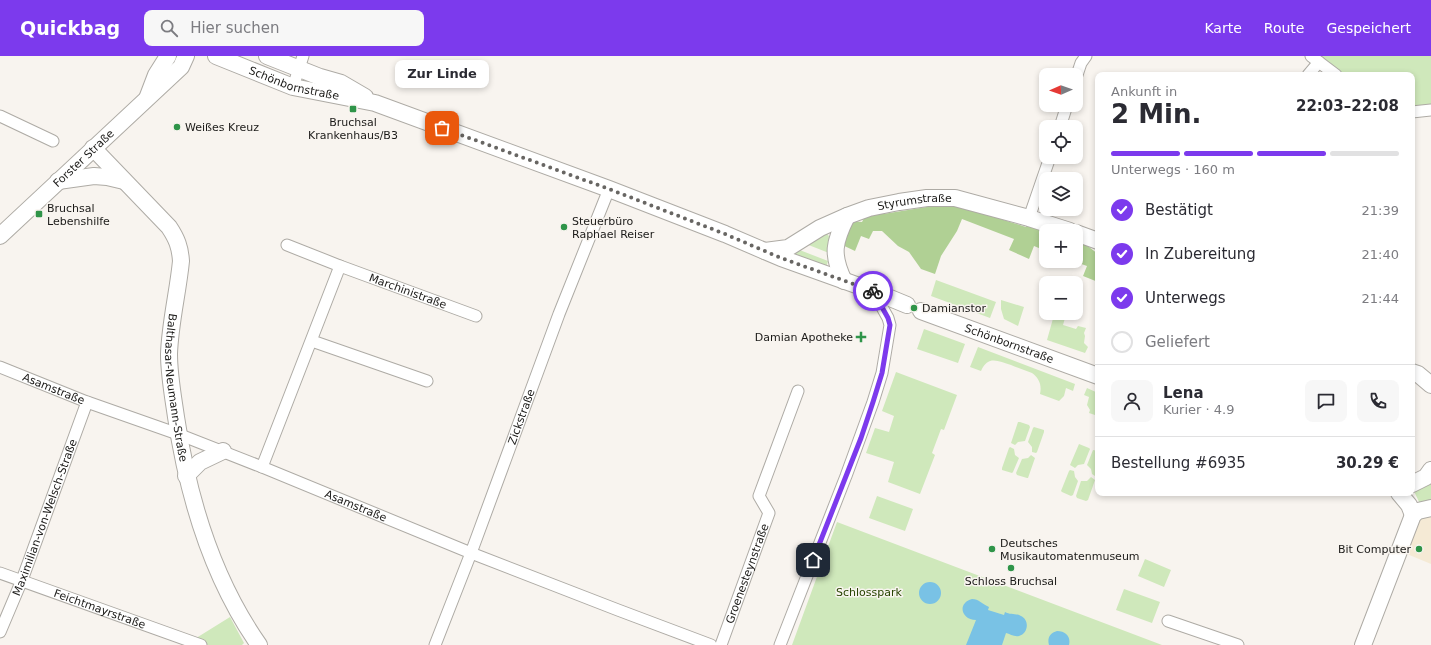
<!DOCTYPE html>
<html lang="de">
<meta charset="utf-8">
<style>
:root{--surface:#fff;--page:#f7f7f7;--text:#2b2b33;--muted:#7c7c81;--line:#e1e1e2;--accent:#7c3aed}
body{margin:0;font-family:"DejaVu Sans",sans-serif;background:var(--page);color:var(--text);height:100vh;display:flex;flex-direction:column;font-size:15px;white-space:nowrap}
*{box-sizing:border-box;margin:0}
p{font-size:13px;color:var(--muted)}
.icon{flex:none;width:22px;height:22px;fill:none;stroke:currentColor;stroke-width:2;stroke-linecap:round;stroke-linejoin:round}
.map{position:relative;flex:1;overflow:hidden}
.sheet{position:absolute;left:1095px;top:16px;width:320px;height:424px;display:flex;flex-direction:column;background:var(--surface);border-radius:8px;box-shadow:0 2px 6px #0003}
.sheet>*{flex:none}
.needle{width:26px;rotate:268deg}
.controls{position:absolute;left:1039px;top:12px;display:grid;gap:8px}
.controls a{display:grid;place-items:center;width:44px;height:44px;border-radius:8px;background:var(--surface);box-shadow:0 2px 6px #0003;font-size:20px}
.pin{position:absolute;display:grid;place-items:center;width:34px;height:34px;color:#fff;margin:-17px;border-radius:8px;box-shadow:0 2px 6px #0006}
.courier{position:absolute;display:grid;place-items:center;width:40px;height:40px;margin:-20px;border:3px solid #7c3aed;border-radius:50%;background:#fff;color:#222;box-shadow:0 1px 5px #0007}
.bubble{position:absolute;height:28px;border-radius:8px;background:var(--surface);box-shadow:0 2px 6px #0003;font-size:13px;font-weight:600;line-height:28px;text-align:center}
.summary em{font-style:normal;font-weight:600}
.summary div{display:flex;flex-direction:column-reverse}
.summary{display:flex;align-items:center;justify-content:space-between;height:68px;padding:0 16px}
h1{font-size:26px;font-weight:600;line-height:30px}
.bar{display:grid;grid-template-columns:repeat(4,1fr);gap:6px 4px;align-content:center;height:48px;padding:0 16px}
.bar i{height:5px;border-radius:3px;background:var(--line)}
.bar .selected{background:var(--accent)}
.bar p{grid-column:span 4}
.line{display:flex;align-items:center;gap:10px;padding:0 16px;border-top:1px solid var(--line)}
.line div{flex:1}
.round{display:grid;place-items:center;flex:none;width:42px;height:42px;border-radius:8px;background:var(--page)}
ol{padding:0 16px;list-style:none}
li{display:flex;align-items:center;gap:12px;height:44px}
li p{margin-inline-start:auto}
li .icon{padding:4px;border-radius:50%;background:var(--accent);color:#fff;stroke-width:4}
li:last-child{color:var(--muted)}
li i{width:22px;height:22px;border:2px solid var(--line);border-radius:50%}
header{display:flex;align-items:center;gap:24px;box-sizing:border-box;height:56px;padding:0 20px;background:var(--accent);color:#fff}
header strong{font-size:19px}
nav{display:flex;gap:22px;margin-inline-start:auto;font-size:14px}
.search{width:280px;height:36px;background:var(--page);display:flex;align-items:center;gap:10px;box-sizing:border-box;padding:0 14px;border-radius:8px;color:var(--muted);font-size:15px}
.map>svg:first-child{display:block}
.commercial{fill:#f5ead5}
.green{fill:#cfe8bb}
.forest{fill:#b0d094}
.water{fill:#79c2e5}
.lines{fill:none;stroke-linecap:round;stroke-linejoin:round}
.street-casing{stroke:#aeaba5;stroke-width:13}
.secondary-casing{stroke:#aeaba5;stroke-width:18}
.street{stroke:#fff;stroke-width:11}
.secondary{stroke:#fff;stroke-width:16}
.done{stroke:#686663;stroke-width:4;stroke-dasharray:0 7.2}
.route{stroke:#7c3aed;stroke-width:5}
.poi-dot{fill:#2f9449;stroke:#f8f4ef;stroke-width:1.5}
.labels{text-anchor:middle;stroke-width:3;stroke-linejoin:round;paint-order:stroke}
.street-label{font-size:11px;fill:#1b1a18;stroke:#f8f4ef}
.poi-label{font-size:11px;fill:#1b1a18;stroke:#f8f4ef;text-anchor:start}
.park-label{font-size:11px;fill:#284401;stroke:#f8f4ef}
</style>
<header>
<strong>Quickbag</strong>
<div class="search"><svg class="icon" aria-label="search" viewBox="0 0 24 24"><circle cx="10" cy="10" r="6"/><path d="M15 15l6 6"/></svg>Hier suchen</div>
<nav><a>Karte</a><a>Route</a><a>Gespeichert</a></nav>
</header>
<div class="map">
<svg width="1431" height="589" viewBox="0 0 1431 589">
<rect width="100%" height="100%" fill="#f8f4ef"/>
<!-- commercial -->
<path class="commercial" d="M 1431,454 L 1431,508 L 1395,493 L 1407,459 Z"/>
<!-- green -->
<path class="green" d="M 1317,0 L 1431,0 L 1431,52 L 1412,53 L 1412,19 L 1344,19 Z
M 826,177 C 832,181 830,190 829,197 L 806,188 Z
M 797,193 L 828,205 L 826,212 L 795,201 L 793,196 Z
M 936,224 L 996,246 L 990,262 L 931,240 Z
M 1001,244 L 1024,251 L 1018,270 L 1004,263 L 1001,253 Z
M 1054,259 L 1065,262 L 1063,269 L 1076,273 L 1078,270 L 1086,272 L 1084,277 L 1085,280 L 1084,287 L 1088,291 L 1085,297 L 1047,284 Z
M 924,273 L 965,288 L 958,307 L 917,293 Z
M 978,291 L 1075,328 L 1073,335 L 1066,332 L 1064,340 L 1059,345 L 1040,338 C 1042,329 1039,322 1032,317 C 1025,314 1018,312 1011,309 C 998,305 988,299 981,315 L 970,311 Z
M 896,316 L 957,339 L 944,374 L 941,373 L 932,397 L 935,399 L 920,438 L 888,426 L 894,406 L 866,397 L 875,372 L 889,376 L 894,360 L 882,355 Z
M 1087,332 L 1098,337 L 1098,360 L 1089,357 L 1090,354 L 1087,349 L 1089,341 L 1084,339 Z
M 1018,366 L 1020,366 L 1029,369 L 1030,371 L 1025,385 L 1018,386 L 1015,389 L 1011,387 Z
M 1034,371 L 1044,374 L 1044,376 L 1037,396 L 1036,397 L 1032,396 L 1032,391 L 1028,386 L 1033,372 Z
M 1079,388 L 1089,392 L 1090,393 L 1084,408 L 1078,409 L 1075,412 L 1070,409 Z
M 1010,391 L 1014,393 L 1015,399 L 1019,402 L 1013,416 L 1012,417 L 1002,414 L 1002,412 L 1009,392 Z
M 1093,394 L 1098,395 L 1098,416 L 1095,420 L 1092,418 L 1091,413 L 1087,409 Z
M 1031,399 L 1035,402 L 1028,422 L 1027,422 L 1017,419 L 1016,417 L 1022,403 L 1028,402 Z
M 1070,414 L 1074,415 L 1075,421 L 1078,425 L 1073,439 L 1071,440 L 1062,436 L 1061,435 L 1069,415 Z
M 1091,421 L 1095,424 L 1088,444 L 1086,445 L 1077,442 L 1076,440 L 1081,425 L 1087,425 Z
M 1431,421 L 1431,446 L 1420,448 L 1413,433 Z
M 877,440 L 913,453 L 905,475 L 869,462 Z
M 837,466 L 1162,589 L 792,589 Z
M 1145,503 L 1171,514 L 1164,531 L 1138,520 Z
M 1124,533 L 1160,546 L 1152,567 L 1116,554 Z
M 230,561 L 244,587 L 242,589 L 208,589 L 193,584 Z"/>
<!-- forest -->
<path class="forest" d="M 939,149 L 963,151 L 1026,171 L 1029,162 L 1046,175 L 1046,195 L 1034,190 L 1029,203 L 1009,194 L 1014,183 L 962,163 L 957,175 L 941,200 L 935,218 L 921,213 L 909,196 L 898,190 L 882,175 L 873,175 L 869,183 L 861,180 L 855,195 L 836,186 L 852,165 L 862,166 L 869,152 L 877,150 L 883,158 Z
M 1076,177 L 1090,182 L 1089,191 L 1098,198 L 1098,226 L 1083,220 L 1087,210 L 1073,205 L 1076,205 Z"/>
<!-- water -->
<path class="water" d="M919 537a11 11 0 1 1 22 0a11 11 0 1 1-22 0Z
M 972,543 C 979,543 982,548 989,551 L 988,554 L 1004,559 L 1005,556 C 1010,559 1016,557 1021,560 C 1030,564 1028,578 1019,580 C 1014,581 1010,578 1006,577 L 1002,589 L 966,589 L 976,564 C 961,564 957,547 972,543 Z
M 1057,575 C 1066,575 1071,581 1069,589 L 1049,589 C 1047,582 1050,577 1057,575 Z"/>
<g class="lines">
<!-- street casing -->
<g class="street-casing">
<g id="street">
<path d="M 1311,0 L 1336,19"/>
<path d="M 1308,19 L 1319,6"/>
<path d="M 1076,22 L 1081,7 L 1086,0"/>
<path d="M 293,31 L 303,0"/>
<path d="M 1412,56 L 1431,54"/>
<path d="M 0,60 L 53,85"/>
<path d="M 1060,71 L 1067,49"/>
<path d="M 1029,162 L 1050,101"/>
<path d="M 287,189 L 340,210"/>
<path d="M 312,285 L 427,325"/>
<path id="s1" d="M 0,311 L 87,346 L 178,378 L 262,411 L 471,497 L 618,554 L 711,589"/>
<path id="s2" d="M 262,411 L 340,210 L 476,260"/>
<path id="s3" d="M 0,517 L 201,589"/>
<path d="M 1168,565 L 1238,589"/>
<path id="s4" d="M 0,576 L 22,524 L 87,346"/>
<path id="s5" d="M 435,589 L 471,497 L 559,258 L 609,133"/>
<path id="s6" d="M 721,589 L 769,457 L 759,440 L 798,335"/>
<path d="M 780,589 L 846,420 L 873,346 L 882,317 L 890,269 L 888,262 L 873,235"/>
</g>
</g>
<!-- secondary casing -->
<g class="secondary-casing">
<g id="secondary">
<path id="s7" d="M 216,0 L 293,31 L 375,47 L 609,133 L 725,178 L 781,202 L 873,235 L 907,249"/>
<path d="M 267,0 L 320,21 L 341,27 L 365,41"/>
<path d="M 148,40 L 156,19 L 168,0"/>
<path id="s8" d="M 93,92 L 169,171 C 177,183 180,191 181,205 C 178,236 170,267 169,298 C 169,319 173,340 176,361 C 188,441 212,522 259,589"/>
<path d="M 58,125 L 94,120 L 107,121 L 124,125"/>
<path d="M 1076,177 L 1098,185"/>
<path id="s9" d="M 0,180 L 181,11 L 186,0"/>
<path id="s10" d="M 765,195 L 788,192 L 820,172 L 847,160 L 869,152 L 899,146 L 927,142 L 955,142 L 1029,162 L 1070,175"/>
<path d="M 844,225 C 831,198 834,186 847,160"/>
<path id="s11" d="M 921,255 L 1098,320"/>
<path d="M 1412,316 L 1418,318 L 1431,329"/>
<path d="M 186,420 L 200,406 L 223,395"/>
<path d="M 1412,428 L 1426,421 L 1431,414"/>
<path d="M 1399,437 L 1409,449 L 1413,459"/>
<path d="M 1363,589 L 1413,459 L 1418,455 L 1431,452"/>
</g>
</g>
<!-- street -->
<use href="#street" class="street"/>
<!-- secondary -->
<use href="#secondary" class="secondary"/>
</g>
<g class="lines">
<!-- done -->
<path class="done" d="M 442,72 L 609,133 L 725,178 L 781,202 L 873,235"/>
<!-- route -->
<path class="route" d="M 813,504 L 861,382 L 873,346 L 882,317 L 890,269 L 888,262 L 873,235"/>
</g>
<!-- markers -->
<g class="poi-dot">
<rect x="349" y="49" width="8" height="8" rx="2"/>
<circle cx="177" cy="71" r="4"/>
<rect x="35" y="154" width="8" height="8" rx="2"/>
<circle cx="564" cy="171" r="4"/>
<circle cx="914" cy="252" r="4"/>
<path d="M859 275h4v4h4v4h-4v4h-4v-4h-4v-4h4z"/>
<circle cx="992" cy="493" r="4"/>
<circle cx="1419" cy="493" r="4"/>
<circle cx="1011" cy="512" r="4"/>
</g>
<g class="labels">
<!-- street labels -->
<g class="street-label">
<text dy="4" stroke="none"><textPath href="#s7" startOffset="83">Schönbornstraße</textPath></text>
<text dy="4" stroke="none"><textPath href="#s9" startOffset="114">Forster Straße</textPath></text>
<text dy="4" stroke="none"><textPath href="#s10" startOffset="160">Styrumstraße</textPath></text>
<text dy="4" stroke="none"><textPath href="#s2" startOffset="288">Marchinistraße</textPath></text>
<text dy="4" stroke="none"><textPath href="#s11" startOffset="94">Schönbornstraße</textPath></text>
<text dy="4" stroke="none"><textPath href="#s8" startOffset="274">Balthasar-Neumann-Straße</textPath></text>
<text dy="4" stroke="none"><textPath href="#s1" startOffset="58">Asamstraße</textPath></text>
<text dy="4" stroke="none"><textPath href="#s5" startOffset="244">Zickstraße</textPath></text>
<text dy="4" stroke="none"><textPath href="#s1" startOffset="382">Asamstraße</textPath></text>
<text dy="4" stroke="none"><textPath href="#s4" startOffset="123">Maximilian-von-Welsch-Straße</textPath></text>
<text dy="4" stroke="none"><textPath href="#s6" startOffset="76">Groenesteynstraße</textPath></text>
<text dy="4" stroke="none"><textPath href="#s3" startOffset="106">Feichtmayrstraße</textPath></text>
</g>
<!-- poi labels -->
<g class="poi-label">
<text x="353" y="70" text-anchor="middle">Bruchsal<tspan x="353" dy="13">Krankenhaus/B3</tspan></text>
<text x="185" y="75">Weißes Kreuz</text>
<text x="47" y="156">Bruchsal<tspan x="47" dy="13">Lebenshilfe</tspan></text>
<text x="572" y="169">Steuerbüro<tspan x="572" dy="13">Raphael Reiser</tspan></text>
<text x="922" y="256">Damianstor</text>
<text x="853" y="285" text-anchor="end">Damian Apotheke</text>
<text x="1000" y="491">Deutsches<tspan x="1000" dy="13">Musikautomatenmuseum</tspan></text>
<text x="1411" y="497" text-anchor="end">Bit Computer</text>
<text x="1011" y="529" text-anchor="middle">Schloss Bruchsal</text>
</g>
<!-- park labels -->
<g class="park-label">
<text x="869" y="540">Schlosspark</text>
</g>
</g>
</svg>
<div class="controls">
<a><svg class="needle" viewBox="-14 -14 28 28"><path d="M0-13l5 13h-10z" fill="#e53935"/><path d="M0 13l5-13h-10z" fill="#7c7c81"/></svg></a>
<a><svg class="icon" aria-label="locate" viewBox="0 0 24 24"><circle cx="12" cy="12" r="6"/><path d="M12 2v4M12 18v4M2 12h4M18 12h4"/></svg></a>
<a><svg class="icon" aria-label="layers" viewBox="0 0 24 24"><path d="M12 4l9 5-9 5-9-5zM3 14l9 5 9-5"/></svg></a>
<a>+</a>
<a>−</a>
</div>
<div class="pin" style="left:442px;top:72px;background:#ea580c"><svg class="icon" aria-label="bag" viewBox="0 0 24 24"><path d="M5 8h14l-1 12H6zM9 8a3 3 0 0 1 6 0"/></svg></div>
<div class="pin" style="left:813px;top:504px;background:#1f2937"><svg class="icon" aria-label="home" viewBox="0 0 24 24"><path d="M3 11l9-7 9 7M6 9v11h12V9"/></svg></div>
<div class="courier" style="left:873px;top:235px"><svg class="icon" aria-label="bike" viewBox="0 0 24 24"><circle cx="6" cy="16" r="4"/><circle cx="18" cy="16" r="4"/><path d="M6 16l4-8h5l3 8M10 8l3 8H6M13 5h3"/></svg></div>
<div class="bubble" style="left:395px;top:4px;width:94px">Zur Linde</div>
<section class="sheet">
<div class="summary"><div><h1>2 Min.</h1><p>Ankunft in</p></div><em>22:03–22:08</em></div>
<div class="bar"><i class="selected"></i><i class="selected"></i><i class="selected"></i><i></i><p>Unterwegs · 160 m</p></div>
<ol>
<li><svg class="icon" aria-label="check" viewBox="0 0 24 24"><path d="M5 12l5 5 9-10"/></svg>Bestätigt<p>21:39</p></li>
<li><svg class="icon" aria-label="check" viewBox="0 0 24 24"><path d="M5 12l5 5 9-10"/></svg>In Zubereitung<p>21:40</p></li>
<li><svg class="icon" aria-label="check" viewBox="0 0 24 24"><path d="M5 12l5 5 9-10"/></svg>Unterwegs<p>21:44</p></li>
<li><i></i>Geliefert</li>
</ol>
<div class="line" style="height:72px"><a class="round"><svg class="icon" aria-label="person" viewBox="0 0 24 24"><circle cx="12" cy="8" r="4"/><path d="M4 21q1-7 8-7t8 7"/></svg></a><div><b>Lena</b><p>Kurier · 4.9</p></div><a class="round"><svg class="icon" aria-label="chat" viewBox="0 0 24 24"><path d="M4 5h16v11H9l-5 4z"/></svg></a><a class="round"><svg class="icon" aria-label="phone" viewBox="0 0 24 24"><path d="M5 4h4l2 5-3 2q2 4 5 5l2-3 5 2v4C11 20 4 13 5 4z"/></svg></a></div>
<div class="line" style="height:52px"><div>Bestellung #6935</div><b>30.29 €</b></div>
</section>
</div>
